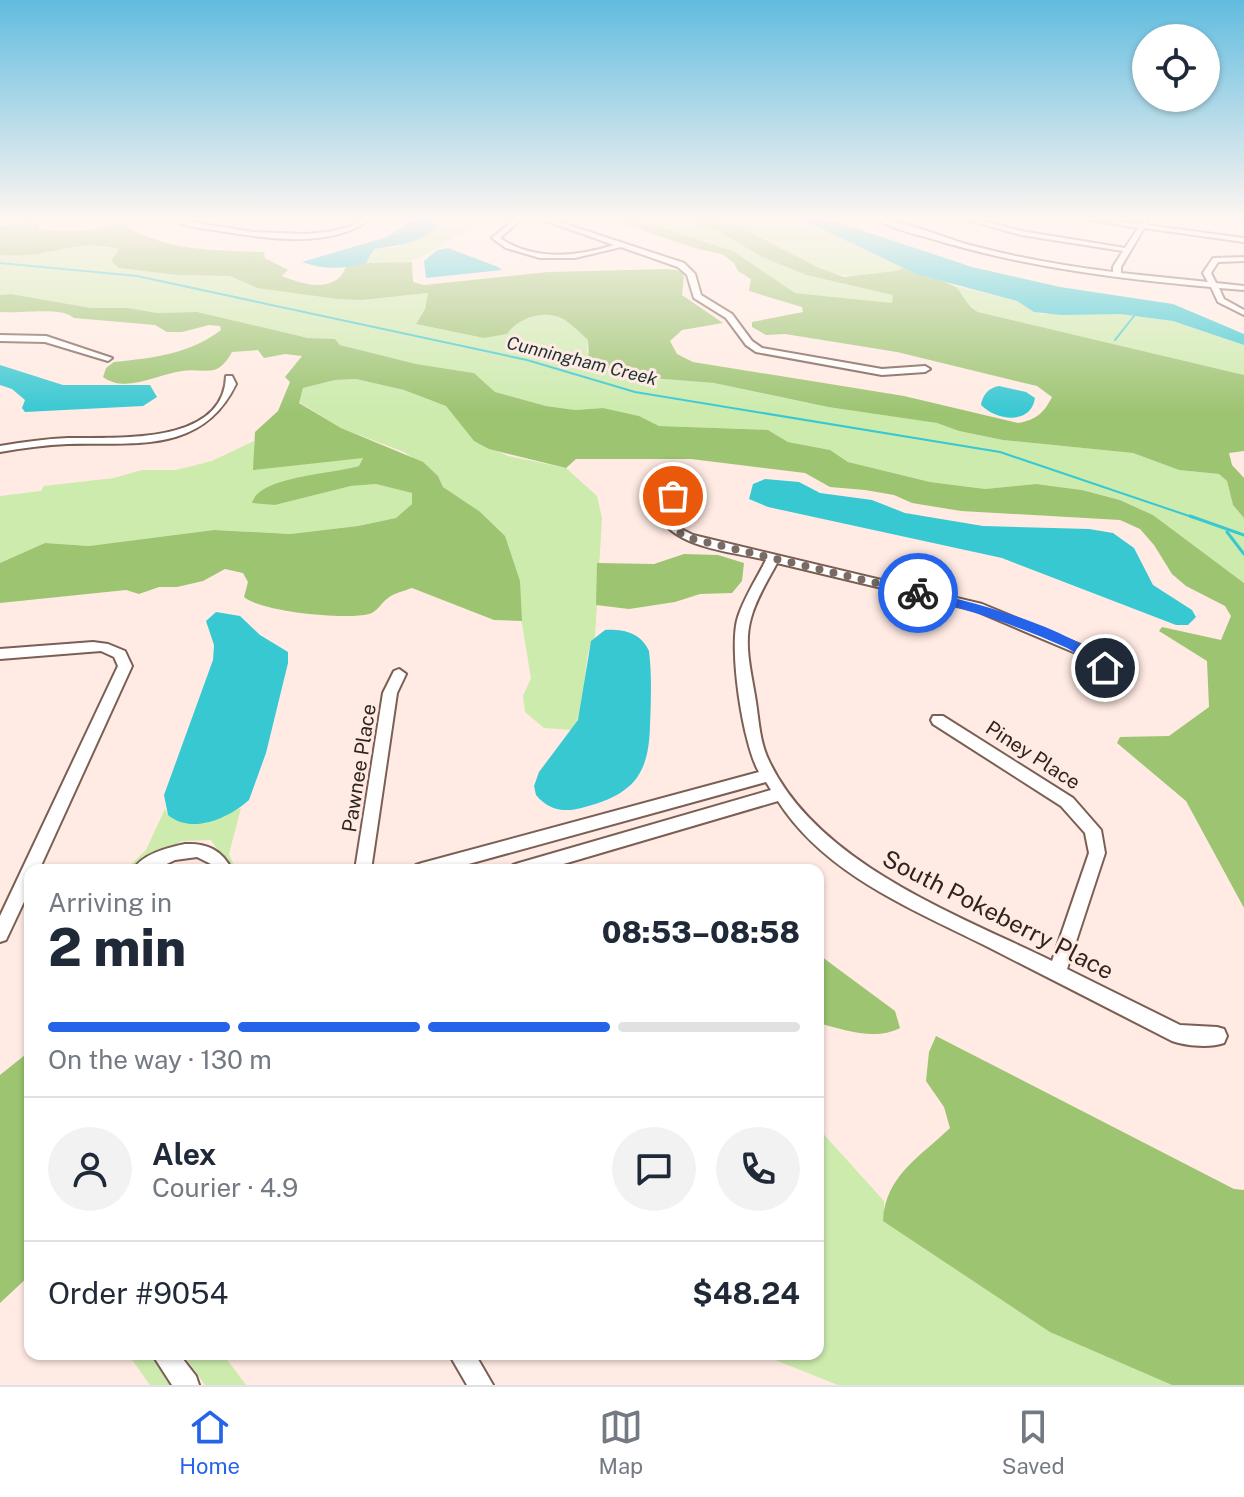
<!DOCTYPE html>
<meta charset="utf-8">
<style>
:root{--surface:#fff;--page:#f2f2f3;--text:#1f2937;--muted:#747a83;--line:#e0e1e3;--accent:#2563eb}
body{margin:0;font-family:"Public Sans",sans-serif;background:var(--page);color:var(--text);height:100vh;display:flex;flex-direction:column;font-size:30px;white-space:nowrap}
*{box-sizing:border-box;margin:0}
p{font-size:26px;color:var(--muted)}
.icon{flex:none;width:44px;height:44px;fill:none;stroke:currentColor;stroke-width:2;stroke-linecap:round;stroke-linejoin:round}
.map{position:relative;flex:1;overflow:hidden}
.details{position:absolute;left:24px;top:864px;width:800px;height:496px;display:flex;flex-direction:column;background:var(--surface);border-radius:16px;box-shadow:0 2px 6px #0004}
.details>*{flex:none}
.buttons{position:absolute;left:1132px;top:24px;display:grid;gap:16px}
.buttons a{display:grid;place-items:center;width:88px;height:88px;border-radius:50%;background:var(--surface);box-shadow:0 2px 6px #0004;font-size:40px}
.pin{position:absolute;display:grid;place-items:center;width:68px;height:68px;color:#fff;margin:-34px;border:4px solid #fff;border-radius:50%;box-shadow:0 2px 8px #0007}
.courier{position:absolute;display:grid;place-items:center;width:80px;height:80px;margin:-40px;border:6px solid #2563eb;border-radius:50%;background:#fff;color:#222;box-shadow:0 2px 10px #0007}
.summary em{font-style:normal;font-weight:800}
.summary div{display:flex;flex-direction:column-reverse}
.summary{display:flex;align-items:center;justify-content:space-between;height:136px;padding:0 24px}
h1{font-size:52px;font-weight:800;line-height:60px}
.bar{display:grid;grid-template-columns:repeat(4,1fr);gap:12px 8px;align-content:center;height:96px;padding:0 24px}
.bar i{height:10px;border-radius:6px;background:var(--line)}
.bar .selected{background:var(--accent)}
.bar p{grid-column:span 4}
.line{display:flex;align-items:center;gap:20px;padding:0 24px;border-top:2px solid var(--line)}
.line div{flex:1}
.round{display:grid;place-items:center;flex:none;width:84px;height:84px;border-radius:42px;background:var(--page)}
.tabs{display:flex;justify-content:space-around;align-items:center;height:112px;border-top:2px solid var(--line);background:var(--surface);font-size:22px;color:var(--muted)}
.tabs a{display:grid;justify-items:center;gap:4px}
.tabs .selected{color:var(--accent)}
.map>svg:first-child{display:block}
.green{fill:#ccebad}
.forest{fill:#9cc471}
.water{fill:#38c8d2}
.lines{fill:none;stroke-linecap:round;stroke-linejoin:round}
.stream-far1{stroke:#38c8d2;stroke-width:2}
.stream{stroke:#38c8d2;stroke-width:3}
.minor-casing{stroke:#7b5f55;stroke-width:4}
.minor{fill:#fff;fill-rule:evenodd}
.route{fill:#2563eb}
.done{stroke:#786a64;stroke-width:8;stroke-dasharray:0 14.4}
.labels{text-anchor:middle;stroke-width:6;stroke-linejoin:round;paint-order:stroke}
.far-water-label{font-size:18px;font-style:italic;fill:#1c3335;stroke:#ffebe3}
.street-label{font-size:20px;fill:#30241f;stroke:#ffebe3}
.near-street-label{font-size:24px;fill:#30241f;stroke:#ffebe3}
</style>
<div class="map">
<svg width="1244" height="1385" viewBox="0 0 1244 1385">
<rect width="100%" height="100%" fill="#ffebe3"/>
<!-- green -->
<path class="green" d="M 436,219 L 479,219 C 471,228 464,232 454,238 C 415,262 411,265 363,263 L 374,249 L 397,247 L 432,232 Z
M 634,219 L 673,219 L 715,230 L 762,257 L 806,275 L 894,295 L 892,303 L 795,293 L 733,251 Z
M 715,219 L 801,219 L 903,268 L 896,271 L 859,277 L 829,273 L 736,225 Z
M 103,245 L 120,249 L 119,268 L 177,275 L 230,276 L 257,288 L 362,300 L 429,293 L 425,309 L 416,324 L 484,338 L 507,334 C 518,318 544,309 563,319 C 572,324 580,333 588,340 L 587,352 L 639,377 L 714,383 L 828,407 L 938,423 L 959,431 L 1003,440 L 1133,453 L 1179,470 L 1219,474 L 1227,481 L 1233,505 L 1244,518 L 1244,583 L 1153,515 L 1121,500 L 1082,490 L 1036,484 L 985,489 L 930,482 L 848,462 L 830,450 L 788,442 L 768,430 L 659,426 L 639,416 L 603,408 L 575,410 L 546,406 L 495,392 L 474,373 L 416,364 L 340,345 L 335,339 L 308,338 L 197,312 L 157,313 L 128,308 L 91,308 L 11,294 L 0,295 L 0,255 C 35,255 68,246 103,245 Z
M 951,285 L 1017,301 L 1041,314 L 1121,314 L 1173,321 L 1244,345 L 1244,375 L 978,312 L 962,299 L 962,295 Z
M 356,379 L 404,390 L 446,406 L 474,441 L 508,456 L 566,468 L 597,496 L 602,518 L 595,637 C 581,653 589,703 573,730 L 544,728 L 525,712 L 523,696 L 531,678 L 520,612 L 520,581 L 479,511 L 443,487 L 438,476 L 404,452 L 341,428 L 299,402 L 303,388 L 335,380 Z
M 254,441 L 254,470 L 364,457 L 359,466 L 336,473 L 299,477 L 253,503 L 275,505 L 351,486 L 376,484 L 412,493 L 412,504 L 396,518 L 358,526 L 290,534 L 214,530 L 89,546 L 45,543 L 0,563 L 0,496 L 41,491 L 44,486 L 114,478 L 142,470 L 176,470 L 212,461 Z
M 241,808 L 229,854 L 236,870 L 231,870 L 211,840 L 182,841 L 131,870 L 125,870 L 146,850 L 165,809 L 168,815 L 211,821 Z
M 818,1128 L 884,1201 L 884,1221 L 1133,1366 L 1172,1385 L 838,1385 L 760,1354 L 818,1354 Z
M 128,1354 L 150,1354 L 172,1385 L 150,1385 Z
M 183,1354 L 223,1354 L 246,1385 L 205,1385 Z"/>
<!-- forest -->
<path class="forest" d="M 31,219 L 43,219 L 38,224 L 39,229 C 59,232 83,232 103,227 C 112,225 118,219 127,220 L 128,227 C 169,252 218,250 264,252 L 265,258 L 288,270 L 282,276 C 304,285 335,294 346,267 L 363,263 L 412,262 L 413,282 L 424,285 L 548,272 L 668,269 L 681,271 L 684,277 L 682,295 L 723,323 L 682,330 L 670,341 L 677,354 L 693,362 L 904,396 L 1018,423 C 1036,420 1044,413 1052,397 L 1037,386 L 897,352 L 785,334 L 766,335 L 752,327 L 752,322 L 803,312 L 802,307 L 749,291 L 751,279 L 738,271 L 734,263 L 722,254 L 698,249 L 608,219 L 634,219 L 733,251 L 795,293 L 892,303 L 893,295 L 806,275 L 762,257 L 716,230 L 673,219 L 715,219 L 736,225 L 819,268 L 844,277 L 896,271 L 903,268 C 919,276 937,278 952,285 C 964,291 962,303 978,312 L 1244,375 L 1244,451 L 1229,453 L 1232,465 L 1244,478 L 1244,518 L 1233,505 L 1227,481 L 1219,474 L 1179,470 L 1133,453 L 1003,440 L 959,431 L 937,423 L 828,407 L 714,383 L 639,377 L 589,362 L 588,340 C 580,333 572,324 563,319 C 544,309 518,318 507,334 L 484,338 L 416,324 L 425,309 L 428,293 L 362,300 L 338,299 L 257,288 L 230,276 L 177,275 L 119,268 L 111,261 L 119,249 C 90,241 67,248 38,254 C 26,256 12,255 0,255 L 0,227 Z
M 11,294 L 91,308 L 128,308 L 157,313 L 197,312 L 308,338 L 335,339 L 340,345 L 416,364 L 474,373 L 495,392 L 546,406 L 575,410 L 603,408 L 639,416 L 659,426 L 768,430 L 788,442 L 830,450 L 848,462 L 930,482 L 985,489 L 1036,484 L 1082,490 L 1120,500 L 1153,515 L 1244,583 L 1244,908 L 1186,801 L 1117,743 L 1120,737 L 1169,736 L 1209,707 L 1207,661 L 1159,631 L 1162,627 L 1221,640 L 1231,616 L 1225,606 L 1186,586 L 1172,574 L 1154,545 L 1140,529 L 1120,520 L 961,511 L 912,503 L 894,495 L 865,490 L 830,487 L 805,473 L 691,459 L 576,459 L 566,468 L 489,449 L 474,441 L 446,406 L 404,390 L 356,379 L 335,380 L 303,388 L 299,403 L 341,428 L 423,462 L 438,476 L 443,487 L 479,511 L 505,536 L 520,581 L 522,621 L 494,620 L 412,588 C 404,591 394,593 388,598 C 381,603 377,612 369,614 C 345,620 262,612 244,597 L 248,582 L 243,573 L 225,569 L 203,581 L 177,587 L 159,587 L 139,594 L 126,590 L 0,603 L 0,563 L 45,543 L 89,546 L 214,530 L 290,534 L 358,526 L 396,518 L 412,504 L 412,493 L 376,484 L 351,486 L 275,505 L 252,503 C 259,476 334,474 359,466 L 363,458 L 253,470 L 255,432 L 278,411 L 290,382 L 285,377 L 302,356 L 285,354 L 264,358 L 258,350 L 232,352 C 228,359 223,367 214,370 C 205,372 192,369 182,371 C 157,374 126,394 103,377 L 106,368 L 114,362 C 153,358 190,354 221,330 L 220,326 L 209,325 L 182,332 L 167,332 L 155,325 L 74,318 C 62,306 18,314 0,312 L 0,295 Z
M 684,554 L 718,555 L 744,563 L 742,581 L 732,593 L 700,594 L 675,602 L 629,609 L 596,605 L 597,563 L 654,564 Z
M 818,954 L 895,1011 L 900,1028 C 875,1041 845,1030 818,1023 Z
M 936,1036 L 1234,1189 L 1244,1190 L 1244,1385 L 1172,1385 L 1050,1332 L 883,1221 C 885,1176 920,1157 950,1128 L 944,1107 L 926,1081 L 929,1052 Z
M 30,1051 L 30,1275 L 0,1303 L 0,1075 Z"/>
<!-- water -->
<path class="water" d="M 414,219 L 436,219 L 436,227 C 423,243 393,246 374,249 L 366,263 C 344,269 324,270 302,262 L 387,237 Z
M 801,219 L 837,222 L 972,267 L 1060,287 L 1173,304 L 1244,334 L 1244,345 L 1173,321 L 1120,314 L 1061,315 L 1034,312 L 1017,301 L 916,274 Z
M 448,248 L 498,267 L 502,270 L 426,278 L 424,261 L 437,250 Z
M 0,365 L 63,385 L 150,385 L 157,397 L 143,406 L 25,412 L 22,408 L 25,400 L 12,389 L 0,385 Z
M 999,386 L 1026,392 L 1035,398 C 1031,425 997,421 981,405 C 982,396 989,387 999,386 Z
M 765,479 L 799,482 L 820,493 L 872,500 L 905,513 L 983,526 L 1089,529 L 1113,533 L 1134,548 L 1153,585 L 1192,610 L 1196,617 L 1188,625 L 1176,625 L 1002,558 L 768,507 L 749,499 L 753,484 Z
M 216,612 L 240,616 L 260,635 L 288,652 L 288,663 L 266,753 L 249,800 C 229,818 192,835 168,815 L 164,795 L 213,660 L 214,645 L 206,621 Z
M 605,630 C 624,629 641,633 649,651 C 652,676 651,700 650,725 C 649,774 634,794 585,807 C 566,813 549,811 536,795 L 534,786 L 539,772 L 578,720 L 591,641 Z"/>
<g class="lines">
<!-- stream-far1 -->
<path class="stream-far1" d="M 1220,235 L 1244,237
M 0,263 L 137,276 L 527,360 L 635,392 L 1000,452 L 1195,518
M 1115,340 L 1134,316"/>
<!-- stream -->
<path class="stream" d="M 1190,516 L 1244,535
M 1227,532 L 1244,554"/>
<!-- minor casing -->
<g class="minor-casing">
<path id="minor" d="M 173,219 L 253,232 L 305,234 L 329,232 L 348,227 L 363,219 L 371,219 C 329,250 263,238 214,230 C 200,228 184,227 173,219 Z
M 515,219 L 522,219 L 500,238 C 533,261 577,257 614,245 L 541,219 L 550,219 L 684,263 L 695,274 L 701,295 L 732,314 L 752,341 L 762,348 L 882,369 L 925,366 L 930,369 L 925,372 L 882,375 L 756,352 L 746,345 L 726,318 L 694,298 L 687,275 L 678,267 L 621,247 L 575,258 L 540,258 L 506,248 L 492,238 Z
M 877,219 C 898,219 943,237 966,244 C 1014,257 1064,266 1113,272 L 1113,267 L 1123,251 L 1021,235 L 965,219 L 975,219 L 1021,231 L 1125,248 L 1138,228 L 1086,219 L 1140,224 L 1145,219 L 1148,221 L 1146,225 L 1244,238 L 1244,242 L 1144,228 L 1121,267 L 1121,273 L 1208,282 L 1203,273 L 1213,258 L 1244,257 L 1244,261 L 1218,262 L 1211,273 L 1216,283 L 1244,286 L 1244,290 L 1219,288 L 1224,299 L 1244,310 L 1244,315 L 1218,302 L 1211,287 C 1121,279 1033,268 946,243 C 924,236 896,231 877,219 Z
M 1238,219 L 1244,219 L 1244,222 L 1239,220 Z
M 0,335 L 46,336 L 112,358 L 108,361 L 45,342 L 0,341 Z
M 226,376 L 232,376 L 236,384 C 202,455 133,442 68,444 C 45,445 22,448 0,452 L 0,446 C 23,442 45,439 68,438 C 116,437 224,446 226,376 Z
M 673,493 L 678,496 L 674,521 L 679,528 L 693,535 L 982,604 L 1088,648 L 1110,665 L 1112,668 L 1110,671 L 1100,671 L 1078,654 L 974,610 L 777,563 C 768,580 756,599 751,618 C 743,645 752,675 756,702 C 759,722 760,743 769,761 C 818,864 956,914 1052,961 L 1089,853 L 1085,833 L 1061,806 L 933,724 L 931,720 L 933,716 L 943,716 L 1073,798 L 1101,830 L 1105,853 L 1067,969 L 1180,1025 L 1217,1027 L 1224,1029 L 1227,1036 L 1224,1043 C 1210,1048 1186,1046 1172,1041 C 1112,1010 1052,980 992,949 C 915,910 826,876 778,801 L 543,870 L 511,870 L 513,865 L 519,863 L 771,790 L 766,782 L 447,870 L 414,870 L 416,865 L 422,863 L 759,772 C 743,745 728,647 738,617 C 744,598 757,578 766,560 C 734,552 683,549 662,521 L 668,496 Z
M 93,642 L 108,644 L 125,651 L 132,666 L 39,870 L 30,870 L 30,889 L 6,940 L 0,942 L 0,916 L 118,666 L 114,657 L 101,651 L 0,659 L 0,649 Z
M 399,669 L 406,674 L 397,693 L 371,870 L 355,870 L 383,693 L 394,671 Z
M 185,844 C 207,843 222,850 232,870 L 215,870 L 211,864 L 197,857 L 175,860 L 154,870 L 133,870 C 142,854 167,848 185,844 Z
M 152,1354 L 179,1354 L 196,1376 L 199,1385 L 172,1385 Z
M 449,1354 L 475,1354 L 493,1385 L 467,1385 Z"/>
</g>
<!-- minor -->
<use href="#minor" class="minor"/>
</g>
<!-- sky -->
<linearGradient id="sky" x2="0" y2="1"><stop stop-color="#61bcdf"/><stop offset="0.53" stop-color="#fff6f2"/><stop offset="1" stop-color="#fff6f2" stop-opacity="0"/></linearGradient>
<rect width="1244" height="413" fill="url(#sky)"/>
<!-- route -->
<path class="route" d="M 918,589 C 968,601 1078,628 1111,668 L 1109,671 C 1095,673 1080,654 1067,648 C 1014,624 970,610 914,596 L 912,593 Z"/>
<g class="lines">
<!-- done -->
<path class="done" d="M 673,496 L 668,521 L 675,530 L 689,538 L 918,593"/>
</g>
<g class="labels">
<!-- far-water labels -->
<g class="far-water-label">
<text transform="translate(582 361) rotate(14)" y="6">Cunningham Creek</text>
</g>
<!-- street labels -->
<g class="street-label">
<text transform="translate(1033 755) rotate(33)" y="7">Piney Place</text>
<text transform="translate(359 768) rotate(-81)" y="7">Pawnee Place</text>
</g>
<!-- near-street labels -->
<g class="near-street-label">
<text transform="translate(998 915) rotate(27)" y="8">South Pokeberry Place</text>
</g>
</g>
</svg>
<div class="buttons">
<a><svg class="icon" aria-label="locate" viewBox="0 0 24 24"><circle cx="12" cy="12" r="6"/><path d="M12 2v4M12 18v4M2 12h4M18 12h4"/></svg></a>
</div>
<div class="pin" style="left:673px;top:496px;background:#ea580c"><svg class="icon" aria-label="bag" viewBox="0 0 24 24"><path d="M5 8h14l-1 12H6zM9 8a3 3 0 0 1 6 0"/></svg></div>
<div class="pin" style="left:1105px;top:668px;background:#1f2937"><svg class="icon" aria-label="home" viewBox="0 0 24 24"><path d="M3 11l9-7 9 7M6 9v11h12V9"/></svg></div>
<div class="courier" style="left:918px;top:593px"><svg class="icon" aria-label="bike" viewBox="0 0 24 24"><circle cx="6" cy="16" r="4"/><circle cx="18" cy="16" r="4"/><path d="M6 16l4-8h5l3 8M10 8l3 8H6M13 5h3"/></svg></div>
<section class="details">
<div class="summary"><div><h1>2 min</h1><p>Arriving in</p></div><em>08:53–08:58</em></div>
<div class="bar"><i class="selected"></i><i class="selected"></i><i class="selected"></i><i></i><p>On the way · 130 m</p></div>
<div class="line" style="height:144px"><a class="round"><svg class="icon" aria-label="person" viewBox="0 0 24 24"><circle cx="12" cy="8" r="4"/><path d="M4 21q1-7 8-7t8 7"/></svg></a><div><b>Alex</b><p>Courier · 4.9</p></div><a class="round"><svg class="icon" aria-label="chat" viewBox="0 0 24 24"><path d="M4 5h16v11H9l-5 4z"/></svg></a><a class="round"><svg class="icon" aria-label="phone" viewBox="0 0 24 24"><path d="M5 4h4l2 5-3 2q2 4 5 5l2-3 5 2v4C11 20 4 13 5 4z"/></svg></a></div>
<div class="line" style="height:104px"><div>Order #9054</div><b>$48.24</b></div>
</section>
</div>
<nav class="tabs">
<a class="selected"><svg class="icon" aria-label="home" viewBox="0 0 24 24"><path d="M3 11l9-7 9 7M6 9v11h12V9"/></svg>Home</a>
<a><svg class="icon" aria-label="map" viewBox="0 0 24 24"><path d="M3 6l6-2 6 2 6-2v14l-6 2-6-2-6 2zM9 4v14M15 6v14"/></svg>Map</a>
<a><svg class="icon" aria-label="saved" viewBox="0 0 24 24"><path d="M7 4h10v16l-5-4-5 4z"/></svg>Saved</a>
</nav>
